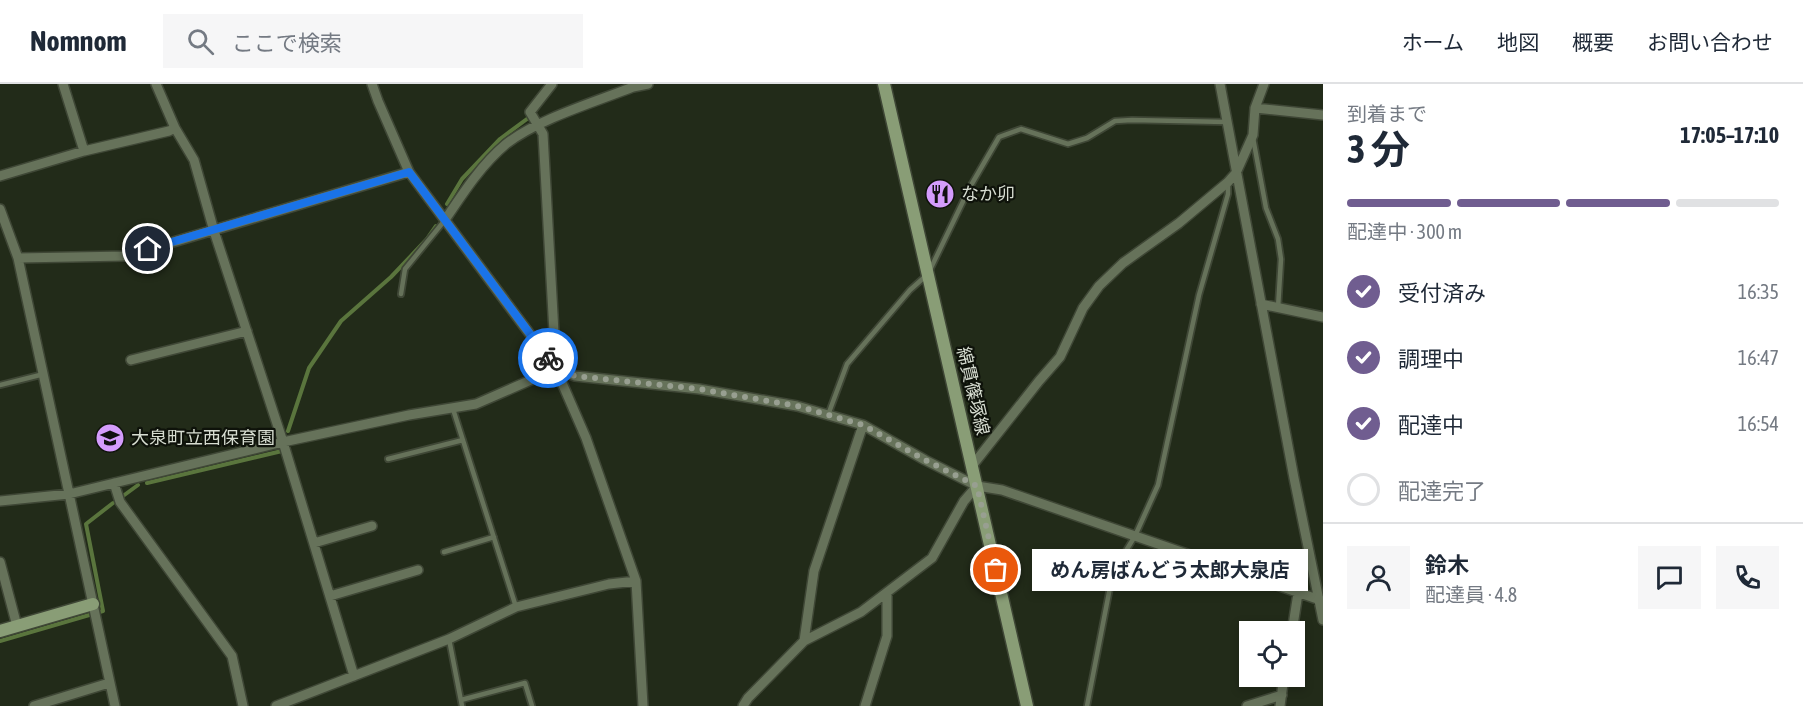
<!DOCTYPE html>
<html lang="ja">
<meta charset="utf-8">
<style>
:root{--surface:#fff;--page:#f6f6f7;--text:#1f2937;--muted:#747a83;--line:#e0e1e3;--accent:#705d90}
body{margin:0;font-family:"Asap Condensed","Noto Sans JP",sans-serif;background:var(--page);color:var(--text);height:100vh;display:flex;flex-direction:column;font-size:22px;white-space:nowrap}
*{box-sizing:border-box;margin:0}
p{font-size:20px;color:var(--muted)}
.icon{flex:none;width:33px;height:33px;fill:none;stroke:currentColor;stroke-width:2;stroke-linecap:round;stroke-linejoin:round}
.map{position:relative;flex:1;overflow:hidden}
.details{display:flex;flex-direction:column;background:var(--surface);width:480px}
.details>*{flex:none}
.tools{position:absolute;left:1239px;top:537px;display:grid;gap:12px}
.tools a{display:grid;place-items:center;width:66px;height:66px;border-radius:0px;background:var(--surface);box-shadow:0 3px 9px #0003;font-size:30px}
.pin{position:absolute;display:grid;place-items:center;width:51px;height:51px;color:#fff;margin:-26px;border:3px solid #fff;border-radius:50%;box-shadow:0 2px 6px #0007}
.courier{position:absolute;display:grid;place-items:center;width:60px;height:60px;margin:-30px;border:4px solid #1a73e8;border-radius:50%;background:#fff;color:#222;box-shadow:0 2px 8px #0007}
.bubble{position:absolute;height:42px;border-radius:0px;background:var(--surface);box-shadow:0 3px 9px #0003;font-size:20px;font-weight:700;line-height:42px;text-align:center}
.overview em{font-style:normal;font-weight:700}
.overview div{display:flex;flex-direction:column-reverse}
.overview{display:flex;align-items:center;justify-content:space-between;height:102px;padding:0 24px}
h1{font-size:39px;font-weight:700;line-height:45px}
.bar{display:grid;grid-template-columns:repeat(4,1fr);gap:9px 6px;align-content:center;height:72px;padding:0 24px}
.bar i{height:8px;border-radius:4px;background:var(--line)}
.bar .selected{background:var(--accent)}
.bar p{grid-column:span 4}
.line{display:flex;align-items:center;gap:15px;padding:0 24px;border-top:2px solid var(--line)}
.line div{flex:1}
.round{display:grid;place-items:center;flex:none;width:63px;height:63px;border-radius:0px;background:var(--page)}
ol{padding:0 24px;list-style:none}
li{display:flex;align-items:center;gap:18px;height:66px}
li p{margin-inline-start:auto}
li .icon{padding:6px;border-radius:50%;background:var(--accent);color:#fff;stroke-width:4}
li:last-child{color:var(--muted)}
li i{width:33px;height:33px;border:3px solid var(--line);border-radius:50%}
header{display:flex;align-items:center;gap:36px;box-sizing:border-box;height:84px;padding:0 30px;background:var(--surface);border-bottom:2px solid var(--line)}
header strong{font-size:28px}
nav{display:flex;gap:33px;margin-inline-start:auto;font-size:21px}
.search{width:420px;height:54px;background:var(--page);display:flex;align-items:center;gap:15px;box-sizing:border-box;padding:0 21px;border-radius:0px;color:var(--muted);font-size:22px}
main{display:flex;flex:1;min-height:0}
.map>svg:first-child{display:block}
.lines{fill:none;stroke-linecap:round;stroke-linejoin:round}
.stream{stroke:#5a753d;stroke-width:4}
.lane-casing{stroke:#3f4736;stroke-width:8}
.street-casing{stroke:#3f4736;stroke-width:12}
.secondary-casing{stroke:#3f4736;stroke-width:15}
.lane{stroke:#66725a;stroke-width:4.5}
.street{stroke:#66725a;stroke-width:9}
.secondary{stroke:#899d76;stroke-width:12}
.done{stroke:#989f91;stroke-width:6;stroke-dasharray:0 10.8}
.route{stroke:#1a73e8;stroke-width:8}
.labels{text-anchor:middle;stroke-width:4.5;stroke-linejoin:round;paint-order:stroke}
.poi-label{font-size:18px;fill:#d7ddd1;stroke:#0e120a;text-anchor:start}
.street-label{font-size:18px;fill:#d7ddd1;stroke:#0e120a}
</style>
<header>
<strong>Nomnom</strong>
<div class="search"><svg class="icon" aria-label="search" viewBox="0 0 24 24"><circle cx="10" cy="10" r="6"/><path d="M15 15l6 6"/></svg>ここで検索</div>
<nav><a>ホーム</a><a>地図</a><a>概要</a><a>お問い合わせ</a></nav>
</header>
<main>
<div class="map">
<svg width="1323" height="622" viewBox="0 0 1323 622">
<rect width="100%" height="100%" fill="#222b19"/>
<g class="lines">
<!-- stream -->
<path class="stream" d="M 447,120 L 462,95 L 500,55 L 531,32
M 288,347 L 309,284 L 341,237 L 391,193 L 427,155 L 436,142
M 147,399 L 282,367
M 123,412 L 138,401
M 0,557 L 103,527 L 86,440 L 113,419"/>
<!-- lane casing -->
<g class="lane-casing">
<path id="lane" d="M 1253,54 L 1266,124 L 1278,155 L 1281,175 L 1278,224
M 401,210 L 405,185 L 445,136
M 0,301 L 44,290
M 453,325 L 516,523
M 828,331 L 847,280 L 910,206 L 928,190 L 970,103 L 999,53 L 1021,45 L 1068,60 L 1087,54 L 1115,37 L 1132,36 L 1227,38
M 388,375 L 463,356
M 444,468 L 494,453
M 449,555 L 462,622
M 461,616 L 525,599 L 532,622
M 1087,622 L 1113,488 L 1135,452 L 1158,401 L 1199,211 L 1228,110 L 1228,98"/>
</g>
<!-- street casing -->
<g class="street-casing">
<path id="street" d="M 63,0 L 84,67
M 156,0 L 175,44 L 194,76 L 214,147 L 283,358 L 354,592
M 372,0 L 378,17 L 409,88 L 556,285 L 586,354 L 636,497 L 643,622
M 552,0 L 530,28 L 543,50 L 556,285
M 1220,0 L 1294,394 L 1323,536
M 1255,24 L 1323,31
M 0,92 L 84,67 L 169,47 L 175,44
M 0,125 L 18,174 L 115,622
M 445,136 C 463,109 481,81 506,60 C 538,35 595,18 633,3 L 648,0
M 18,174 L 126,172 L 409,88
M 1261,220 L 1323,233
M 131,276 L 247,247
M 972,382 L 1039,297 L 1060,273 L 1083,224 L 1099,202 L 1123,179 L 1179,139 L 1228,98 L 1236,89 L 1253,51 L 1255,24 L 1264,0
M 114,399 L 120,418 L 232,572 L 243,622
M 0,417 L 69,410 L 283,358 L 409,331 L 476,320 L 556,285 L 575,292 L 699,305 L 797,322 L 863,341 L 925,376 L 977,402 L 1002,406 L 1323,517
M 314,459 L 372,442
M 0,478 L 17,542
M 330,512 L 418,486
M 1292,548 L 1298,509
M 804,557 L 814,487 L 863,341
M 34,622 L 109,599
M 276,622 L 449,555 L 516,523 L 609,500 L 636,497
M 743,622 L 748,614 L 804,557 L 861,528 L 932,474 L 964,417 L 977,402
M 865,622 L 887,552 L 887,509
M 1247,622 L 1282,611
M 1280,622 L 1284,592"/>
</g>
<!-- secondary casing -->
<g class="secondary-casing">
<path id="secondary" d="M 884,0 L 1027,622
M 0,547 L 93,520"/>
</g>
<!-- lane -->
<use href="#lane" class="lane"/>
<!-- street -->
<use href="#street" class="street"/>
<!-- secondary -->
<use href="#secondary" class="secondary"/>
</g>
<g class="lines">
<!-- done -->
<path class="done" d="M 548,274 L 556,285 L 575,292 L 699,305 L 797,322 L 863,341 L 925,376 L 977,402 L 996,486"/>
<!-- route -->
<path class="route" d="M 148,165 L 409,88 L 548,274"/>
</g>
<!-- icons -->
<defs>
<g id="restaurant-disc" transform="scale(1.5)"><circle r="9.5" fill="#d49cfc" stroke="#0e120a"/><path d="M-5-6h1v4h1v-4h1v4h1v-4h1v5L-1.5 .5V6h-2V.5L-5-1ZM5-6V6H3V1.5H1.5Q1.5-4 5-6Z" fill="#111"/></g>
<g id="school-disc" transform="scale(1.5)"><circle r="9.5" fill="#d49cfc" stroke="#0e120a"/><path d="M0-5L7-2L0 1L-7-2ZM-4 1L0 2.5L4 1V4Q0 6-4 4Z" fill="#111"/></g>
</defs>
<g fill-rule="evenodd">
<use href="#restaurant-disc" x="940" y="110"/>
<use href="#school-disc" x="110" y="354"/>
</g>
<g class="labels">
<!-- poi labels -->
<g class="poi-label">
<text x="961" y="116">なか卯</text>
<text x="131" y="360">大泉町立西保育園</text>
</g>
<!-- street labels -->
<g class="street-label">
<text transform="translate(973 307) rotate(77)" y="6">綿貫篠塚線</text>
</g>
</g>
</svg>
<div class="tools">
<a><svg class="icon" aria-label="locate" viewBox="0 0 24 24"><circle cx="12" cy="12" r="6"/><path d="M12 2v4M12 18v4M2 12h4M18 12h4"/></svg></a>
</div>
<div class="pin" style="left:996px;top:486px;background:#ea580c"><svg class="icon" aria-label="bag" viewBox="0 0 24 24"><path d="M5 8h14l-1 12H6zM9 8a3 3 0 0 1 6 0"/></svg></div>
<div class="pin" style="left:148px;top:165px;background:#1f2937"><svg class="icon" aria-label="home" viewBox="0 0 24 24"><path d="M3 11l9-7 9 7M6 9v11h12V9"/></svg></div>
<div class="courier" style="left:548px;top:274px"><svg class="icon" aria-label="bike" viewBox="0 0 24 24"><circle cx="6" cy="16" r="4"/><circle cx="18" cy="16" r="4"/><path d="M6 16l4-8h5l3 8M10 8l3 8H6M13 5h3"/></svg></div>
<div class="bubble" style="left:1032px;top:465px;width:276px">めん房ばんどう太郎大泉店</div>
</div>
<section class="details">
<div class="overview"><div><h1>3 分</h1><p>到着まで</p></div><em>17:05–17:10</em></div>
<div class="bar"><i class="selected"></i><i class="selected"></i><i class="selected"></i><i></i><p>配達中 · 300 m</p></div>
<ol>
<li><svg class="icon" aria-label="check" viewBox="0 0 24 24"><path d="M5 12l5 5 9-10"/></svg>受付済み<p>16:35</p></li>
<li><svg class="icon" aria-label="check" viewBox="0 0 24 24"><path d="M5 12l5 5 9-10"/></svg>調理中<p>16:47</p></li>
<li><svg class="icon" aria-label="check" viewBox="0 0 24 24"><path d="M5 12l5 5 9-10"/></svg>配達中<p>16:54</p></li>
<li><i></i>配達完了</li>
</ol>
<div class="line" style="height:108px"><a class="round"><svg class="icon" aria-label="person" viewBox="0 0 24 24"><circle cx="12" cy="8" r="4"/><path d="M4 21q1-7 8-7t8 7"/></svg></a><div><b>鈴木</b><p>配達員 · 4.8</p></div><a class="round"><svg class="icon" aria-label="chat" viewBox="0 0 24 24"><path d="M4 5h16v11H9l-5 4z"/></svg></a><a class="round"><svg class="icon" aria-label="phone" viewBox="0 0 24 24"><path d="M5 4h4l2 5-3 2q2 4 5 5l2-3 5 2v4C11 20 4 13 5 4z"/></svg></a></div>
</section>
</main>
